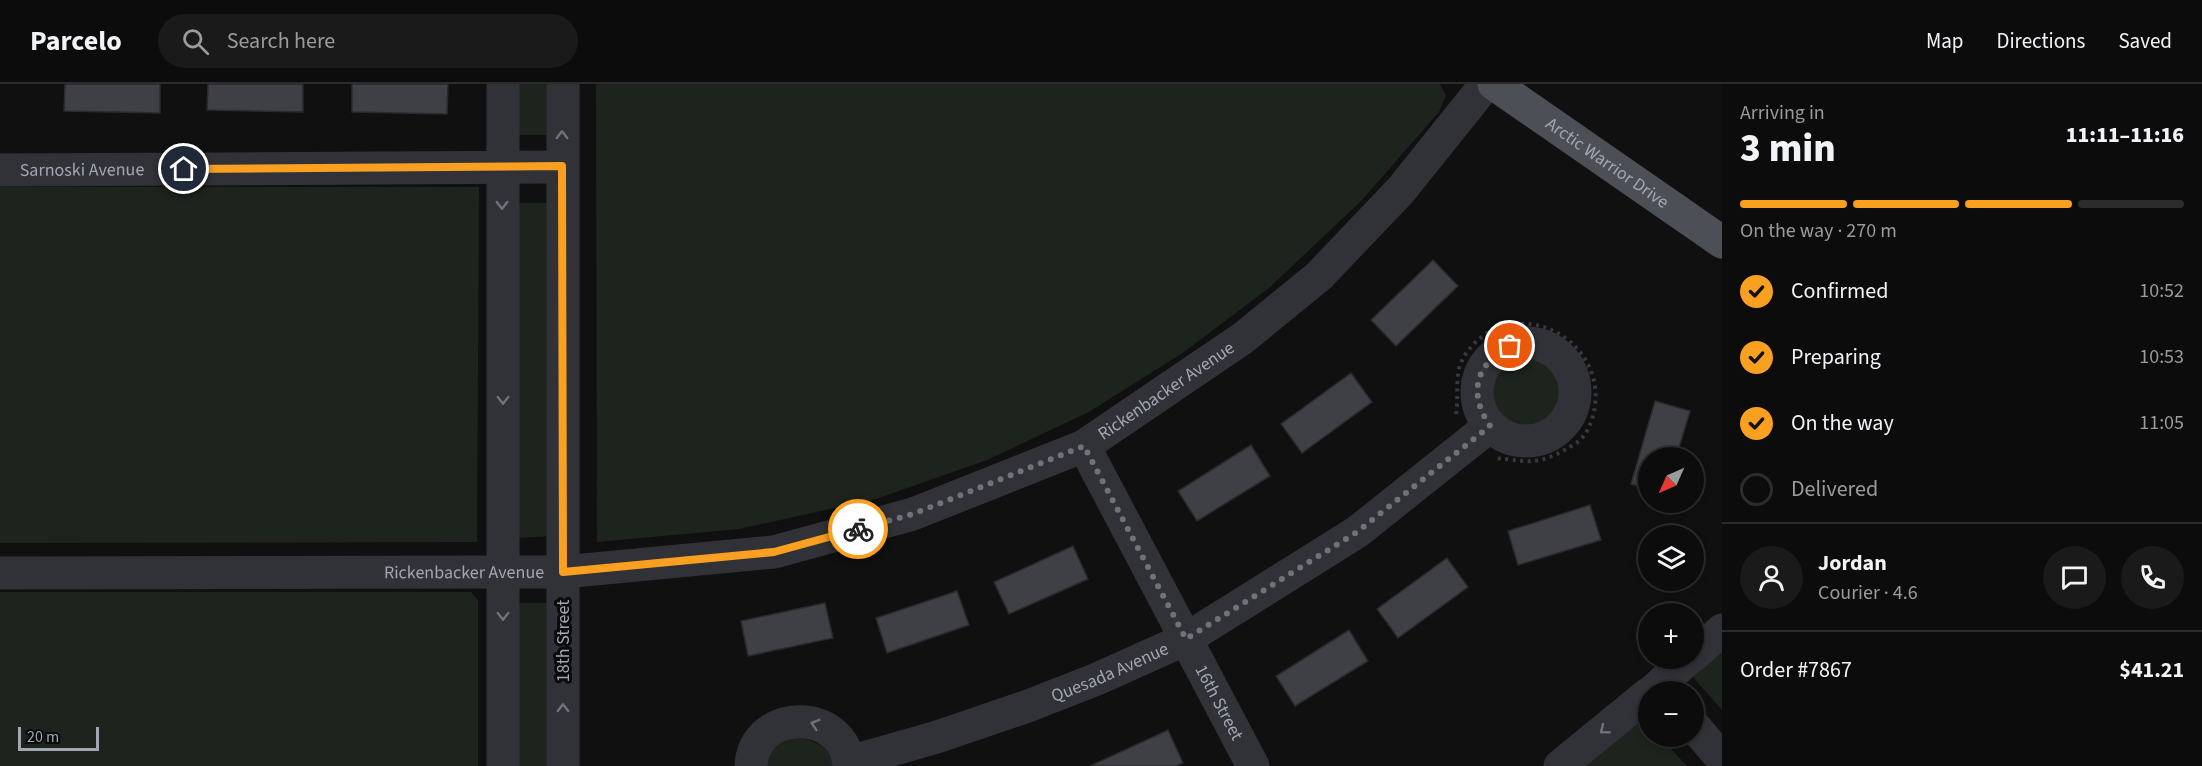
<!DOCTYPE html>
<meta charset="utf-8">
<style>
:root{--surface:#0c0c0d;--page:#1a1a1b;--text:#f1f3f6;--muted:#9a9b9d;--line:#2c2c2e;--accent:#f9a020}
body{margin:0;font-family:"Source Sans 3",sans-serif;background:var(--page);color:var(--text);height:100vh;display:flex;flex-direction:column;font-size:22px;white-space:nowrap}
*{box-sizing:border-box;margin:0}
p{font-size:20px;color:var(--muted)}
.icon{flex:none;width:33px;height:33px;fill:none;stroke:currentColor;stroke-width:2;stroke-linecap:round;stroke-linejoin:round}
.map{position:relative;flex:1;overflow:hidden}
.side{display:flex;flex-direction:column;background:var(--surface);width:480px}
.side>*{flex:none}
.needle{width:39px;rotate:225deg}
.tools{position:absolute;left:1638px;top:363px;display:grid;gap:12px}
.tools a{display:grid;place-items:center;width:66px;height:66px;border-radius:50%;background:var(--surface);box-shadow:0 3px 9px #0003,0 0 0 2px var(--line);font-size:30px}
.scale{position:absolute;left:18px;bottom:15px;width:81px;box-sizing:border-box;padding-left:6px;border:3px solid #a0a7b3;border-top:0;font-size:16px;line-height:21px;white-space:nowrap;color:#a0a7b3;-webkit-text-stroke:4px #0b0b0c;paint-order:stroke}
.pin{position:absolute;display:grid;place-items:center;width:51px;height:51px;color:#fff;margin:-26px;border:3px solid #fff;border-radius:50%;box-shadow:0 2px 6px #0007}
.courier{position:absolute;display:grid;place-items:center;width:60px;height:60px;margin:-30px;border:4px solid #f9a020;border-radius:50%;background:#fff;color:#222;box-shadow:0 2px 8px #0007}
.head em{font-style:normal;font-weight:800}
.head div{display:flex;flex-direction:column-reverse}
.head{display:flex;align-items:center;justify-content:space-between;height:102px;padding:0 18px}
h1{font-size:39px;font-weight:800;line-height:45px}
.bar{display:grid;grid-template-columns:repeat(4,1fr);gap:9px 6px;align-content:center;height:72px;padding:0 18px}
.bar i{height:8px;border-radius:4px;background:var(--line)}
.bar .on{background:var(--accent)}
.bar p{grid-column:span 4}
.line{display:flex;align-items:center;gap:15px;padding:0 18px;border-top:2px solid var(--line)}
.line div{flex:1}
.round{display:grid;place-items:center;flex:none;width:63px;height:63px;border-radius:32px;background:var(--page)}
ol{padding:0 18px;list-style:none}
li{display:flex;align-items:center;gap:18px;height:66px}
li p{margin-inline-start:auto}
li .icon{padding:6px;border-radius:50%;background:var(--accent);color:#111;stroke-width:4}
li:last-child{color:var(--muted)}
li i{width:33px;height:33px;border:3px solid var(--line);border-radius:50%}
header{display:flex;align-items:center;gap:36px;box-sizing:border-box;height:84px;padding:0 30px;background:var(--surface);border-bottom:2px solid var(--line)}
header strong{font-size:28px}
nav{display:flex;gap:33px;margin-inline-start:auto;font-size:21px}
.search{width:420px;height:54px;background:var(--page);display:flex;align-items:center;gap:15px;box-sizing:border-box;padding:0 21px;border-radius:33px;color:var(--muted);font-size:22px}
main{display:flex;flex:1;min-height:0}
.map>svg:first-child{display:block}
.green{fill:#1c241d}
.building{fill:#3e4045;stroke:#2a2a2e;stroke-width:1.5}
.lines{fill:none;stroke-linecap:round;stroke-linejoin:round}
.path{stroke:#37393e;stroke-width:4;stroke-dasharray:3 4.5;stroke-linecap:butt}
.minor{stroke:#313237;stroke-width:33}
.major{stroke:#4d4f56;stroke-width:33}
.oneway{stroke:#6e727b}
.done{stroke:#6e727a;stroke-width:6;stroke-dasharray:0 10.8}
.route{stroke:#f9a020;stroke-width:8}
.labels{text-anchor:middle;stroke-width:6;stroke-linejoin:round;paint-order:stroke}
.street-label{font-size:18px;fill:#a0a7b3;stroke:#0b0b0c}
</style>
<header>
<strong>Parcelo</strong>
<div class="search"><svg class="icon" aria-label="search" viewBox="0 0 24 24"><circle cx="10" cy="10" r="6"/><path d="M15 15l6 6"/></svg>Search here</div>
<nav><a>Map</a><a>Directions</a><a>Saved</a></nav>
</header>
<main>
<div class="map">
<svg width="1722" height="682" viewBox="0 0 1722 682">
<rect width="100%" height="100%" fill="#101011"/>
<!-- green -->
<path class="green" d="M 516,0 L 552,0 L 552,51 L 516,51 Z
M 596,0 L 1440,0 L 1446,11 L 1439,28 L 1361,117 L 1269,204 L 1184,268 L 1089,328 L 987,376 L 876,415 L 739,445 L 597,458 Z
M 0,103 L 479,103 L 477,458 L 0,459 Z
M 517,119 L 551,119 L 551,452 L 517,454 Z
M1491 310a36 36 0 1 1 72 0a36 36 0 1 1-72 0Z
M 0,508 L 471,508 L 478,516 L 478,682 L 0,682 Z
M 517,519 L 552,519 L 552,682 L 517,682 Z
M 1722,562 L 1722,626 L 1692,592 Z
M 1644,635 L 1648,640 L 1648,652 L 1660,653 L 1687,682 L 1582,682 L 1636,637 Z
M 793,653 C 814,656 828,660 834,682 L 764,682 L 773,664 Z"/>
<!-- building -->
<path class="building" d="M 65,0 L 160,0 L 160,29 L 64,27 Z
M 208,0 L 303,0 L 303,28 L 207,26 Z
M 352,0 L 448,0 L 447,30 L 352,28 Z
M 1433,176 L 1458,202 L 1396,262 L 1371,236 Z
M 1351,289 L 1372,318 L 1302,369 L 1281,340 Z
M 1655,317 L 1690,327 L 1676,374 L 1648,374 L 1648,405 L 1631,400 Z
M 1251,361 L 1270,392 L 1197,437 L 1178,407 Z
M 1590,421 L 1601,456 L 1518,481 L 1508,447 Z
M 1073,462 L 1088,495 L 1009,530 L 994,498 Z
M 1447,474 L 1468,503 L 1398,554 L 1377,525 Z
M 957,507 L 969,541 L 887,569 L 876,534 Z
M 825,519 L 833,554 L 748,572 L 741,537 Z
M 1349,546 L 1368,577 L 1295,622 L 1276,592 Z
M 1168,646 L 1183,679 L 1176,682 L 1090,682 Z"/>
<g class="lines">
<!-- path -->
<path class="path" d="M 1456,330 C 1459,314 1455,298 1460,281 C 1467,263 1485,247 1502,242 C 1552,229 1602,270 1595,322 C 1593,334 1590,345 1581,355 C 1578,359 1571,362 1566,365 C 1556,371 1545,376 1533,377 C 1521,378 1508,375 1496,374"/>
<!-- minor -->
<g class="minor">
<path d="M 503,0 L 503,682"/>
<path d="M 563,0 L 563,682"/>
<path id="s1" d="M 0,86 L 562,83"/>
<circle cx="1526" cy="308" r="49"/>
<path id="s2" d="M 1084,362 L 1253,682"/>
<path id="s3" d="M 0,489 L 563,488 L 774,468 L 913,430 L 1084,362 L 1243,254 L 1319,192 L 1401,106 L 1486,0"/>
<path d="M 1694,571 L 1722,546"/>
<path d="M 1652,608 L 1689,574"/>
<path d="M 1694,642 L 1722,675"/>
<path id="s4" d="M 849,678 L 937,653 L 1028,622 L 1097,595 L 1186,555 L 1357,448 L 1490,342"/>
<path d="M 751,682 C 754,623 845,623 849,682"/>
<path d="M 1560,682 L 1648,610"/>
</g>
<!-- major -->
<path class="major" id="s5" d="M 1494,0 L 1722,158"/>
</g>
<!-- one-way arrows -->
<defs><path id="oneway-chevron" d="M-2-3.5L2.5 0L-2 3.5" fill="none" stroke-width="1.6" stroke-linecap="round" stroke-linejoin="round" transform="scale(1.5)"/></defs>
<g class="oneway">
<use href="#oneway-chevron" transform="translate(562 51) rotate(-90)"/>
<use href="#oneway-chevron" transform="translate(502 121) rotate(90)"/>
<use href="#oneway-chevron" transform="translate(503 316) rotate(90)"/>
<use href="#oneway-chevron" transform="translate(503 532) rotate(90)"/>
<use href="#oneway-chevron" transform="translate(563 624) rotate(-90)"/>
<use href="#oneway-chevron" transform="translate(815 640) rotate(-163)"/>
<use href="#oneway-chevron" transform="translate(1604 646) rotate(141)"/>
</g>
<g class="lines">
<!-- done -->
<path class="done" d="M 858,445 L 913,430 L 1084,362 L 1186,555 L 1357,448 L 1490,342 C 1468,309 1475,281 1510,262"/>
<!-- route -->
<path class="route" d="M 184,85 L 562,82 L 563,488 L 774,468 L 858,445"/>
</g>
<g class="labels">
<!-- street labels -->
<g class="street-label">
<text dy="6" stroke="none"><textPath href="#s5" startOffset="138">Arctic Warrior Drive</textPath></text>
<text dy="6" stroke="none"><textPath href="#s1" startOffset="82">Sarnoski Avenue</textPath></text>
<text dy="6" stroke="none"><textPath href="#s3" startOffset="1202">Rickenbacker Avenue</textPath></text>
<text dy="6" stroke="none"><textPath href="#s3" startOffset="464">Rickenbacker Avenue</textPath></text>
<text transform="translate(563 557) rotate(-90)" y="6">18th Street</text>
<text dy="6" stroke="none"><textPath href="#s4" startOffset="276">Quesada Avenue</textPath></text>
<text dy="6" stroke="none"><textPath href="#s2" startOffset="290">16th Street</textPath></text>
</g>
</g>
</svg>
<div class="tools">
<a><svg class="needle" viewBox="-14 -14 28 28"><path d="M0-13l5 13h-10z" fill="#e53935"/><path d="M0 13l5-13h-10z" fill="#9a9b9d"/></svg></a>
<a><svg class="icon" aria-label="layers" viewBox="0 0 24 24"><path d="M12 4l9 5-9 5-9-5zM3 14l9 5 9-5"/></svg></a>
<a>+</a>
<a>−</a>
</div>
<div class="scale">20 m</div>
<div class="pin" style="left:1510px;top:262px;background:#ea580c"><svg class="icon" aria-label="bag" viewBox="0 0 24 24"><path d="M5 8h14l-1 12H6zM9 8a3 3 0 0 1 6 0"/></svg></div>
<div class="pin" style="left:184px;top:85px;background:#1f2937"><svg class="icon" aria-label="home" viewBox="0 0 24 24"><path d="M3 11l9-7 9 7M6 9v11h12V9"/></svg></div>
<div class="courier" style="left:858px;top:445px"><svg class="icon" aria-label="bike" viewBox="0 0 24 24"><circle cx="6" cy="16" r="4"/><circle cx="18" cy="16" r="4"/><path d="M6 16l4-8h5l3 8M10 8l3 8H6M13 5h3"/></svg></div>
</div>
<section class="side">
<div class="head"><div><h1>3 min</h1><p>Arriving in</p></div><em>11:11–11:16</em></div>
<div class="bar"><i class="on"></i><i class="on"></i><i class="on"></i><i></i><p>On the way · 270 m</p></div>
<ol>
<li><svg class="icon" aria-label="check" viewBox="0 0 24 24"><path d="M5 12l5 5 9-10"/></svg>Confirmed<p>10:52</p></li>
<li><svg class="icon" aria-label="check" viewBox="0 0 24 24"><path d="M5 12l5 5 9-10"/></svg>Preparing<p>10:53</p></li>
<li><svg class="icon" aria-label="check" viewBox="0 0 24 24"><path d="M5 12l5 5 9-10"/></svg>On the way<p>11:05</p></li>
<li><i></i>Delivered</li>
</ol>
<div class="line" style="height:108px"><a class="round"><svg class="icon" aria-label="person" viewBox="0 0 24 24"><circle cx="12" cy="8" r="4"/><path d="M4 21q1-7 8-7t8 7"/></svg></a><div><b>Jordan</b><p>Courier · 4.6</p></div><a class="round"><svg class="icon" aria-label="chat" viewBox="0 0 24 24"><path d="M4 5h16v11H9l-5 4z"/></svg></a><a class="round"><svg class="icon" aria-label="phone" viewBox="0 0 24 24"><path d="M5 4h4l2 5-3 2q2 4 5 5l2-3 5 2v4C11 20 4 13 5 4z"/></svg></a></div>
<div class="line" style="height:78px"><div>Order #7867</div><b>$41.21</b></div>
</section>
</main>
